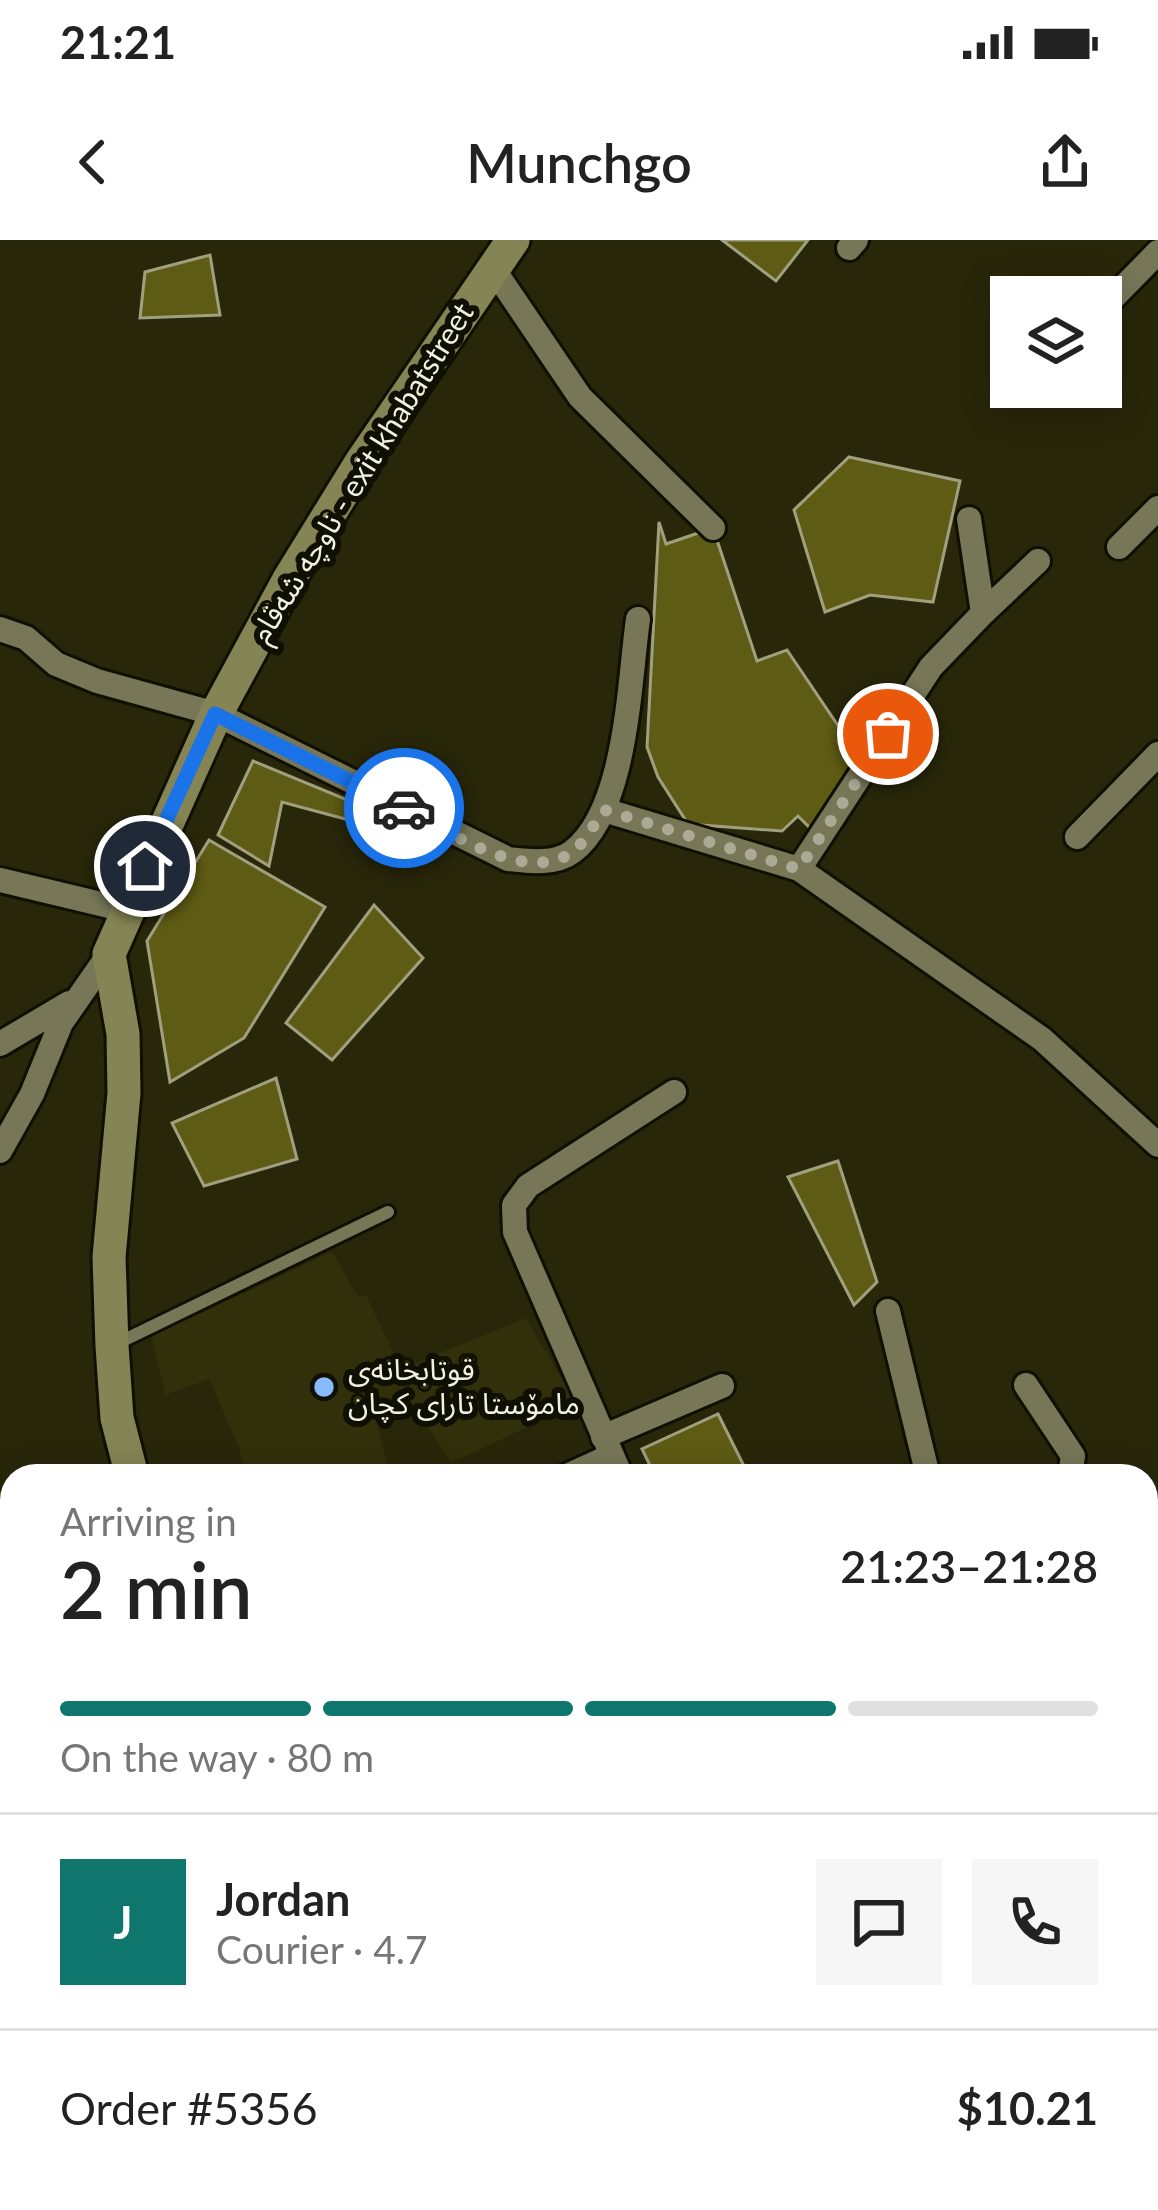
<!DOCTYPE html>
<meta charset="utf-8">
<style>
:root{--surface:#fff;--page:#f6f6f6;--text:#222;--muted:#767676;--line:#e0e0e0;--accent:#0f766e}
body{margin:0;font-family:Lato,"Noto Sans Arabic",sans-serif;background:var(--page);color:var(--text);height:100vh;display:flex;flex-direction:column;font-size:45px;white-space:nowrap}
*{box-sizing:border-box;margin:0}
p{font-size:39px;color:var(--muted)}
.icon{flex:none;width:66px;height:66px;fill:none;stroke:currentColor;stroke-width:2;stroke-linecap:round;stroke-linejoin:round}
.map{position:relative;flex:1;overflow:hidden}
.sheet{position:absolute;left:0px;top:1224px;width:1158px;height:747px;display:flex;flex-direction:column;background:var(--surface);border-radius:36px 36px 0 0;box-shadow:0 6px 30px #0003}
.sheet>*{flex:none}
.buttons{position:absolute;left:990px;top:36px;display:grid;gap:24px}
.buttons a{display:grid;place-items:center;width:132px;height:132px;border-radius:0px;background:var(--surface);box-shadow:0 6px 30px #0003;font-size:60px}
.pin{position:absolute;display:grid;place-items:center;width:102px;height:102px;color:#fff;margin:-51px;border:6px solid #fff;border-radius:50%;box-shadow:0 3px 12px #0007}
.courier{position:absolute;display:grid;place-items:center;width:120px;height:120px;margin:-60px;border:9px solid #1a73e8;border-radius:50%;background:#fff;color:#222;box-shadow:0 3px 15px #0007}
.headline em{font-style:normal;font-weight:600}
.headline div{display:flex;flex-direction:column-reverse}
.headline{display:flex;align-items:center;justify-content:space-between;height:204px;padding:0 60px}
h1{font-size:78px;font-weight:600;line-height:90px}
.bar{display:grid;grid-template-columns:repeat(4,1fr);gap:18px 12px;align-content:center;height:144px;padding:0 60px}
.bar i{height:15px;border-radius:9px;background:var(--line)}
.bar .active{background:var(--accent)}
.bar p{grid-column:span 4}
.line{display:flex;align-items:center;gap:30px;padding:0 60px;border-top:3px solid var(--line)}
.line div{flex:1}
.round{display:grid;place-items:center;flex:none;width:126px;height:126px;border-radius:0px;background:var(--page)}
.status{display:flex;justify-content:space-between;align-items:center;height:84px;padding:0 60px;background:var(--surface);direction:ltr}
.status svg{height:33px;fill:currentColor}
header{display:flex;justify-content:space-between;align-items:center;height:156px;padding:0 60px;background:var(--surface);font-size:54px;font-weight:600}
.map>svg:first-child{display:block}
.built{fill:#32300a}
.building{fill:#5e5b14;stroke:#a09f7f;stroke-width:3}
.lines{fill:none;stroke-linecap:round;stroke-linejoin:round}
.lane-casing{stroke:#110f00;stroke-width:18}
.street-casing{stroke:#110f00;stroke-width:30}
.secondary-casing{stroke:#110f00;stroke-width:39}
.lane{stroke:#777758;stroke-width:12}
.street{stroke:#777758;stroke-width:24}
.secondary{stroke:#848454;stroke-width:33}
.done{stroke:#abaa95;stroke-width:12;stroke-dasharray:0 21.6}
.route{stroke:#1a73e8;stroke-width:15}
.poi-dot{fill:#88bbfc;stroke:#100f04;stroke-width:4.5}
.labels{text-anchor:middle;stroke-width:12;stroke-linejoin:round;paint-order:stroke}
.street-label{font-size:30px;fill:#f1f1e0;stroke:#100f04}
.poi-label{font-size:30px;fill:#f1f1e0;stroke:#100f04;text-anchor:start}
</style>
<div class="status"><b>21:21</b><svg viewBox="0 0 49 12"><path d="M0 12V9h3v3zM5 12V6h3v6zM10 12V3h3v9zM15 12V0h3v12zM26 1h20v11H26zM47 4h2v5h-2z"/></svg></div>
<header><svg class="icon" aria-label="back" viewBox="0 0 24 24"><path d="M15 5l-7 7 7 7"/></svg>Munchgo<svg class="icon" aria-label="share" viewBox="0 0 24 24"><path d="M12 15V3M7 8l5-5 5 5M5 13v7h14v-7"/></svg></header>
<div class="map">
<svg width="1158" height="1970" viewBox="0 0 1158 1970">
<rect width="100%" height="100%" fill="#28270a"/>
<!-- built -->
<path class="built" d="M 332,1012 L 358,1057 L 366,1055 L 401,1129 L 526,1078 L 576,1164 L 451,1223 L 412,1162 L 376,1179 L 390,1236 L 245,1236 L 239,1207 L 209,1139 L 165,1155 L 152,1096 Z"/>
<!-- building -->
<path class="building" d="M 722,0 L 808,0 L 776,41 Z
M 210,15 L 220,75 L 140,78 L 145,32 Z
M 849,217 L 960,241 L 933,362 L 870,355 L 825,372 L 794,270 Z
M 659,282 L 666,304 L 713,288 L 757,421 L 787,410 L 866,527 L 810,588 L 798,576 L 782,591 L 688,584 L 658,537 L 647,507 Z
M 253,521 L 350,561 L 349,580 L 282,562 L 269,626 L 218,595 Z
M 209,600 L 325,667 L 244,798 L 170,842 L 147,701 Z
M 374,665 L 423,718 L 332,820 L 286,783 Z
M 276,838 L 297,919 L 204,946 L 172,883 Z
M 838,921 L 877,1042 L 854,1065 L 788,937 Z
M 718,1174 L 749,1236 L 655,1236 L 642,1209 Z"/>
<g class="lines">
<!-- lane casing -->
<g class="lane-casing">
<path id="lane" d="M 118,1103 L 388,972"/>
</g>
<!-- street casing -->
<g class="street-casing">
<path id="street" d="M 849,8 L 856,0
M 492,27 L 580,157 L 713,288
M 1101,70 L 1158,12
M 1119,307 L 1158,268
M 983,373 L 1038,321
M 0,389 L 26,398 L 56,424 L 97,441 L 216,474 L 508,619 C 527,621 555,625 572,612 C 627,571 629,442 638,379
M 604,570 L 799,629 L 1042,799 L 1158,905
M 1077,597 L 1158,514
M 799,629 L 931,427 L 983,373 L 969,279
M 0,640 L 126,670
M 0,804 L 69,763
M 0,911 L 32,854 L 61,783 L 109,714
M 888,1071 L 928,1236
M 1026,1145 L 1073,1216 L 1070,1236
M 603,1197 L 722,1146
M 567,1236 L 611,1216
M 621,1236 L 515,992 L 514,965 L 528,946 L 674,852
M 1146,1496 L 1158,1518
M 1146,1555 L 1158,1549
M 333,1959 L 339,1970
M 847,1959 L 854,1970
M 957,1959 L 961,1970"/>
</g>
<!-- secondary casing -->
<g class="secondary-casing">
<path id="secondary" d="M 132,1236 L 117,1178 L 112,1106 L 109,1017 L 124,853 L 123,794 L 109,714 L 216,474 L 288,341 L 362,221 L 513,0
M 551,1959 L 561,1970"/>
</g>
<!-- lane -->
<use href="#lane" class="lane"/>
<!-- street -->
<use href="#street" class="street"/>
<!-- secondary -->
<use href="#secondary" class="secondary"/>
</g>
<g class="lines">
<!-- done -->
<path class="done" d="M 404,568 C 449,590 519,643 570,614 C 583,606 595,582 604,570 L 799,629 L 888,494"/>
<!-- route -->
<path class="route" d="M 145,626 L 215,474 L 404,568"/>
</g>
<!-- markers -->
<circle class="poi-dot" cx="324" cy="1147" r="12"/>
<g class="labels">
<!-- street labels -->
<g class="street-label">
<text transform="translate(362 233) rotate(-58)" y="10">ناوچە شەقام - exit khabatstreet</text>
</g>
<!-- poi labels -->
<g class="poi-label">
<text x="348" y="1140">قوتابخانەی<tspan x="348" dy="34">مامۆستا تارای کچان</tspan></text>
</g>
</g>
</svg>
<div class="buttons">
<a><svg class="icon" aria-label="layers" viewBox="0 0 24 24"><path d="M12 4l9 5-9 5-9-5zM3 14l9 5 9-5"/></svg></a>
</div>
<div class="pin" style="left:888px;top:494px;background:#ea580c"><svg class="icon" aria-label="bag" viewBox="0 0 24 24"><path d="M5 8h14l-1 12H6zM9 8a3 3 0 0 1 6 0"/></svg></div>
<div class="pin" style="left:145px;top:626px;background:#1f2937"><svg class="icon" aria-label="home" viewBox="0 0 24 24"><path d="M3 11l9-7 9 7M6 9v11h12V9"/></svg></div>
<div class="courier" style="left:404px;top:568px"><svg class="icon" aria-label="car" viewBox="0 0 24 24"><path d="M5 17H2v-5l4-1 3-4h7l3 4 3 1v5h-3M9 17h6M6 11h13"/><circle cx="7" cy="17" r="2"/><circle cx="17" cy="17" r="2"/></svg></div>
<section class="sheet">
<div class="headline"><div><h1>2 min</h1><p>Arriving in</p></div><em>21:23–21:28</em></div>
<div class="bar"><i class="active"></i><i class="active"></i><i class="active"></i><i></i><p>On the way · 80 m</p></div>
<div class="line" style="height:216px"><b class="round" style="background:var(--accent);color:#fff">J</b><div><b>Jordan</b><p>Courier · 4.7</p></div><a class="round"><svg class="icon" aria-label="chat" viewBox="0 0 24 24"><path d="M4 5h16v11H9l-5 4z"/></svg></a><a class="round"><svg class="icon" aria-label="phone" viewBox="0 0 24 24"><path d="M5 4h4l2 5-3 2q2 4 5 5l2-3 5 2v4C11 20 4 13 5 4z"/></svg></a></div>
<div class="line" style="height:156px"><div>Order #5356</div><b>$10.21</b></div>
</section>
</div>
